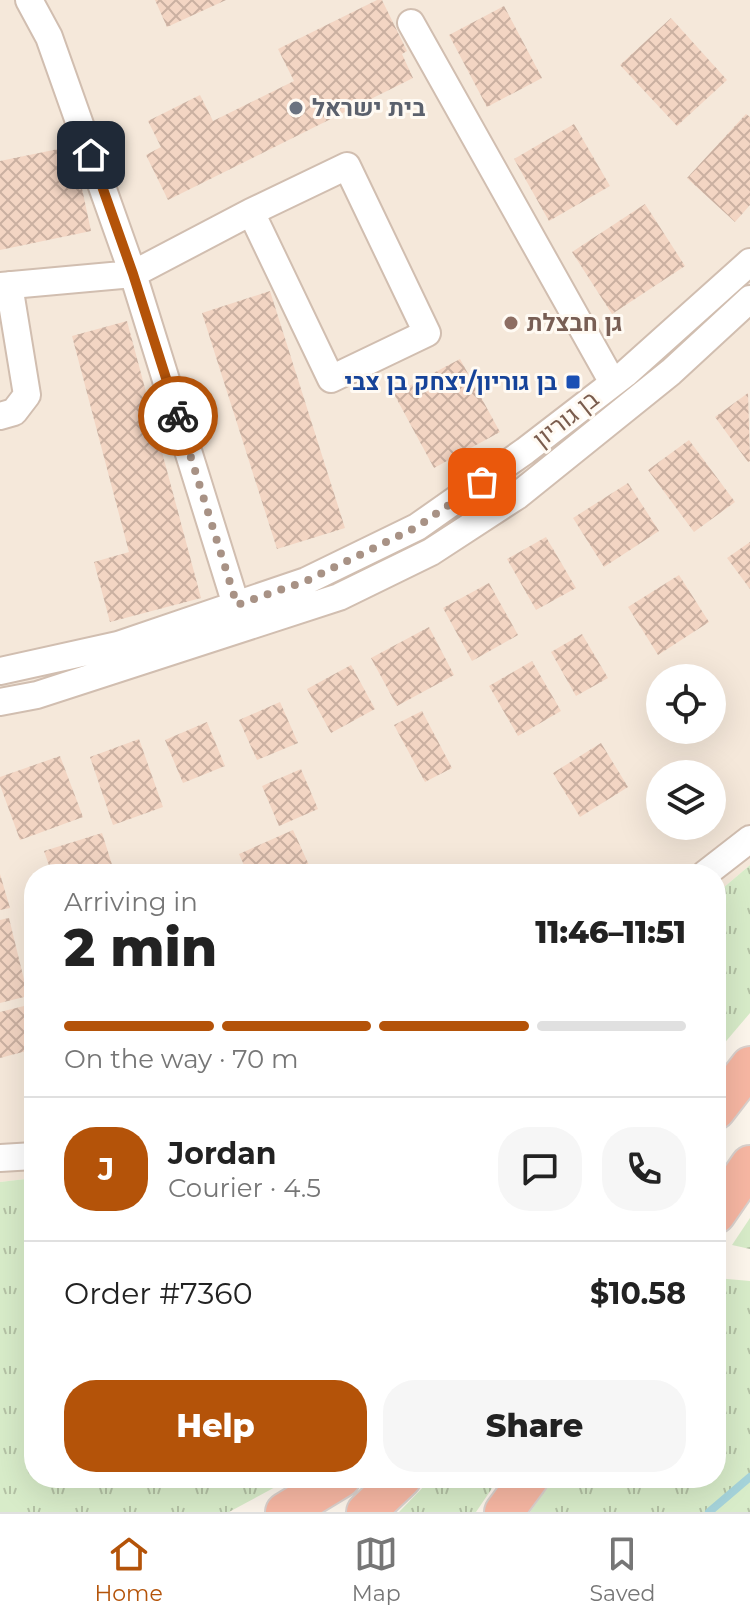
<!DOCTYPE html>
<meta charset="utf-8">
<style>
:root{--surface:#fff;--page:#f6f6f6;--text:#222;--muted:#767676;--line:#e0e0e0;--accent:#b45309}
body{margin:0;font-family:Montserrat,Heebo,sans-serif;background:var(--page);color:var(--text);height:100vh;display:flex;flex-direction:column;font-size:30px;white-space:nowrap}
*{box-sizing:border-box;margin:0}
p{font-size:26px;color:var(--muted)}
.icon{flex:none;width:44px;height:44px;fill:none;stroke:currentColor;stroke-width:2;stroke-linecap:round;stroke-linejoin:round}
.map{position:relative;flex:1;overflow:hidden}
.drawer{position:absolute;left:24px;top:864px;width:702px;height:624px;display:flex;flex-direction:column;background:var(--surface);border-radius:32px;box-shadow:0 8px 32px #0002}
.drawer>*{flex:none}
.controls{position:absolute;left:646px;top:664px;display:grid;gap:16px}
.controls a{display:grid;place-items:center;width:80px;height:80px;border-radius:50%;background:var(--surface);box-shadow:0 8px 32px #0002;font-size:40px}
.pin{position:absolute;display:grid;place-items:center;width:68px;height:68px;color:#fff;margin:-34px;border-radius:16px;box-shadow:0 4px 12px #0006}
.courier{position:absolute;display:grid;place-items:center;width:80px;height:80px;margin:-40px;border:6px solid #b45309;border-radius:50%;background:#fff;color:#222;box-shadow:0 2px 10px #0007}
.overview em{font-style:normal;font-weight:800}
.overview div{display:flex;flex-direction:column-reverse}
.overview{display:flex;align-items:center;justify-content:space-between;height:136px;padding:0 40px}
h1{font-size:52px;font-weight:800;line-height:60px}
.bar{display:grid;grid-template-columns:repeat(4,1fr);gap:12px 8px;align-content:center;height:96px;padding:0 40px}
.bar i{height:10px;border-radius:6px;background:var(--line)}
.bar .on{background:var(--accent)}
.bar p{grid-column:span 4}
.line{display:flex;align-items:center;gap:20px;padding:0 40px;border-top:2px solid var(--line)}
.line div{flex:1}
.round{display:grid;place-items:center;flex:none;width:84px;height:84px;border-radius:32px;background:var(--page)}
.primary-button{display:flex;gap:16px;margin-top:auto;padding:16px 40px}
.primary-button a{flex:1;height:92px;border-radius:32px;background:var(--accent);color:#fff;font-size:32px;font-weight:800;line-height:92px;text-align:center}
.primary-button a+a{background:var(--page);color:var(--text)}
.tabs{display:flex;justify-content:space-around;align-items:center;height:112px;border-top:2px solid var(--line);background:var(--surface);font-size:22px;color:var(--muted)}
.tabs a{display:grid;justify-items:center;gap:4px}
.tabs .on{color:var(--accent)}
.map>svg:first-child{display:block}
.residential{fill:#f5e8da;fill-rule:evenodd}
.grass{fill:url(#grass-tufts)}
.forest{fill:url(#forest-crowns)}
.lines{fill:none;stroke-linecap:round;stroke-linejoin:round}
.stream{stroke:#a5d3da;stroke-width:8}
.building{fill:url(#building-cross-hatch)}
.minor-casing{stroke:#d1beb0;stroke-width:30}
.highway-casing{stroke:#dad1cd;stroke-width:42}
.minor{stroke:#fff;stroke-width:26}
.highway{stroke:#f7b7a3;stroke-width:38}
.done{stroke:#a89285;stroke-width:8;stroke-dasharray:0 14.4}
.route{stroke:#b45309;stroke-width:10}
.worship-dot{fill:#6b7280;stroke:#fffaf3;stroke-width:3}
.education-dot{fill:#8d6e63;stroke:#fffaf3;stroke-width:3}
.transit-dot{fill:#1a4fb4;stroke:#fffaf3;stroke-width:3}
.labels{text-anchor:middle;stroke-width:6;stroke-linejoin:round;paint-order:stroke}
.worship-label{font-size:24px;font-weight:bold;fill:#5b616d;stroke:#fffaf3;text-anchor:start}
.education-label{font-size:24px;font-weight:bold;fill:#785e54;stroke:#fffaf3;text-anchor:start}
.transit-label{font-size:24px;font-weight:bold;fill:#164399;stroke:#fffaf3;text-anchor:end}
.street-label{font-size:24px;fill:#7a5c4d;stroke:#fffaf3}
</style>
<div class="map">
<svg width="750" height="1512" viewBox="0 0 750 1512">
<defs>
<pattern id="grass-tufts" width="24" height="20" patternUnits="userSpaceOnUse" patternTransform="scale(2)"><rect width="24" height="20" fill="#d8ecc9"/><path d="M3 7l-1-3M5 7V3M7 7l1-3M15 17l-1-3M17 17v-4M19 17l1-3" fill="none" stroke="#b4c2a5"/></pattern>
<pattern id="forest-crowns" width="20" height="18" patternUnits="userSpaceOnUse" patternTransform="scale(2)"><rect width="20" height="18" fill="#d8ecc9"/><path d="M2 6a3 3 0 1 1 6 0M12 15a3 3 0 1 1 6 0" fill="none" stroke="#b4c2a5"/></pattern>
<pattern id="building-cross-hatch" width="8" height="8" patternUnits="userSpaceOnUse" patternTransform="scale(2)"><rect width="8" height="8" fill="#f3d5c3"/><path d="M0 0l8 8M0 8l8-8" fill="none" stroke="#cab0a1"/></pattern>
</defs>
<rect width="100%" height="100%" fill="#fdf6ec"/>
<!-- residential -->
<path class="residential" d="M 0,0 L 750,0 L 750,865 L 716,894 L 716,874 L 34,874 L 34,1178 L 0,1182 ZM 660,678 L 712,678 L 712,730 L 660,730 ZM 660,774 L 712,774 L 712,826 L 660,826 Z"/>
<!-- grass -->
<path class="grass" d="M 750,865 L 750,1013 L 716,1053 L 716,894 Z
M 34,1178 L 34,1478 L 292,1478 L 229,1512 L 0,1512 L 0,1182 Z
M 716,1278 L 750,1281 L 750,1512 L 530,1512 L 554,1478 L 716,1478 Z
M 432,1478 L 499,1478 L 476,1512 L 399,1512 Z"/>
<!-- forest -->
<path class="forest" d="M 750,1218 L 750,1249 L 732,1245 Z"/>
<g class="lines">
<!-- stream -->
<path class="stream" d="M 709,1512 L 750,1477"/>
</g>
<!-- building -->
<path class="building" d="M 155,0 L 226,0 L 167,27 Z
M 377,0 L 382,0 L 407,51 L 402,54 L 413,78 L 168,200 L 146,155 L 161,147 L 148,121 L 200,95 L 213,121 L 294,81 L 278,49 Z
M 504,6 L 542,78 L 487,107 L 449,35 Z
M 671,18 L 727,80 L 677,126 L 620,65 Z
M 746,114 L 750,117 L 750,205 L 735,222 L 687,178 Z
M 574,124 L 610,186 L 549,221 L 514,159 Z
M 73,146 L 91,231 L 0,250 L 0,161 Z
M 645,204 L 685,266 L 612,314 L 572,252 Z
M 270,291 L 345,528 L 277,549 L 202,313 Z
M 127,321 L 201,598 L 110,622 L 94,562 L 129,552 L 72,336 Z
M 460,359 L 500,432 L 434,468 L 394,394 Z
M 748,393 L 750,461 L 748,462 L 715,417 Z
M 689,440 L 735,502 L 694,532 L 648,470 Z
M 628,483 L 659,531 L 604,567 L 573,518 Z
M 546,537 L 576,588 L 536,610 L 507,559 Z
M 750,542 L 750,589 L 727,558 Z
M 679,575 L 709,622 L 658,655 L 628,607 Z
M 489,583 L 518,635 L 472,661 L 443,608 Z
M 429,627 L 454,675 L 397,706 L 371,658 Z
M 582,634 L 608,678 L 576,696 L 551,652 Z
M 532,661 L 561,711 L 518,736 L 489,686 Z
M 351,665 L 375,709 L 331,733 L 307,689 Z
M 280,702 L 298,743 L 257,760 L 239,720 Z
M 422,711 L 452,768 L 425,782 L 394,725 Z
M 207,722 L 225,766 L 183,783 L 165,740 Z
M 139,739 L 163,807 L 113,825 L 90,757 Z
M 601,743 L 628,787 L 580,817 L 553,773 Z
M 60,756 L 83,817 L 20,840 L 0,785 L 0,777 Z
M 301,769 L 318,809 L 279,826 L 262,786 Z
M 293,830 L 313,874 L 248,874 L 239,854 Z
M 102,833 L 115,874 L 52,874 L 44,851 Z
M 0,874 L 10,908 L 0,910 Z
M 9,918 L 28,996 L 0,1003 L 0,920 Z
M 28,1005 L 34,1027 L 34,1049 L 0,1058 L 0,1012 Z"/>
<g class="lines">
<!-- minor casing -->
<g class="minor-casing">
<path id="minor" d="M 29,0 L 49,37 L 133,274 L 241,621
M 411,23 L 613,383
M 0,286 L 133,274 L 251,212 L 347,166 L 427,333 L 331,379 L 251,212
M 0,416 L 14,412 L 27,395 L 9,285
M 0,671 L 118,645 L 306,581 L 417,527 L 525,451 L 625,374 L 750,262
M 0,702 L 37,695 L 339,597 L 431,552 L 517,496 L 671,372 L 750,299
M 705,874 L 750,839
M 0,1158 L 34,1156"/>
</g>
<!-- highway casing -->
<g class="highway-casing">
<path id="highway" d="M 716,1110 L 750,1066
M 716,1214 L 750,1165
M 285,1512 L 341,1478
M 366,1512 L 402,1478
M 504,1512 L 529,1478"/>
</g>
<!-- minor -->
<use href="#minor" class="minor"/>
<!-- highway -->
<use href="#highway" class="highway"/>
</g>
<g class="lines">
<!-- done -->
<path class="done" d="M 178,416 L 237,605 L 306,581 L 417,527 L 482,482"/>
<!-- route -->
<path class="route" d="M 91,155 L 133,274 L 178,416"/>
</g>
<!-- markers -->
<circle class="worship-dot" cx="296" cy="108" r="8"/>
<circle class="education-dot" cx="511" cy="323" r="8"/>
<rect class="transit-dot" x="565" y="374" width="16" height="16" rx="4"/>
<g class="labels">
<!-- worship labels -->
<g class="worship-label">
<text x="312" y="116">בית ישראל</text>
</g>
<!-- education labels -->
<g class="education-label">
<text x="527" y="331">גן חבצלת</text>
</g>
<!-- transit labels -->
<g class="transit-label">
<text x="557" y="390">בן גוריון/יצחק בן צבי</text>
</g>
<!-- street labels -->
<g class="street-label">
<text transform="translate(566 419) rotate(-38)" y="8">בן גוריון</text>
</g>
</g>
</svg>
<div class="controls">
<a><svg class="icon" aria-label="locate" viewBox="0 0 24 24"><circle cx="12" cy="12" r="6"/><path d="M12 2v4M12 18v4M2 12h4M18 12h4"/></svg></a>
<a><svg class="icon" aria-label="layers" viewBox="0 0 24 24"><path d="M12 4l9 5-9 5-9-5zM3 14l9 5 9-5"/></svg></a>
</div>
<div class="pin" style="left:482px;top:482px;background:#ea580c"><svg class="icon" aria-label="bag" viewBox="0 0 24 24"><path d="M5 8h14l-1 12H6zM9 8a3 3 0 0 1 6 0"/></svg></div>
<div class="pin" style="left:91px;top:155px;background:#1f2937"><svg class="icon" aria-label="home" viewBox="0 0 24 24"><path d="M3 11l9-7 9 7M6 9v11h12V9"/></svg></div>
<div class="courier" style="left:178px;top:416px"><svg class="icon" aria-label="bike" viewBox="0 0 24 24"><circle cx="6" cy="16" r="4"/><circle cx="18" cy="16" r="4"/><path d="M6 16l4-8h5l3 8M10 8l3 8H6M13 5h3"/></svg></div>
<section class="drawer">
<div class="overview"><div><h1>2 min</h1><p>Arriving in</p></div><em>11:46–11:51</em></div>
<div class="bar"><i class="on"></i><i class="on"></i><i class="on"></i><i></i><p>On the way · 70 m</p></div>
<div class="line" style="height:144px"><b class="round" style="background:var(--accent);color:#fff">J</b><div><b>Jordan</b><p>Courier · 4.5</p></div><a class="round"><svg class="icon" aria-label="chat" viewBox="0 0 24 24"><path d="M4 5h16v11H9l-5 4z"/></svg></a><a class="round"><svg class="icon" aria-label="phone" viewBox="0 0 24 24"><path d="M5 4h4l2 5-3 2q2 4 5 5l2-3 5 2v4C11 20 4 13 5 4z"/></svg></a></div>
<div class="line" style="height:104px"><div>Order #7360</div><b>$10.58</b></div>
<div class="primary-button"><a>Help</a><a>Share</a></div>
</section>
</div>
<nav class="tabs">
<a class="on"><svg class="icon" aria-label="home" viewBox="0 0 24 24"><path d="M3 11l9-7 9 7M6 9v11h12V9"/></svg>Home</a>
<a><svg class="icon" aria-label="map" viewBox="0 0 24 24"><path d="M3 6l6-2 6 2 6-2v14l-6 2-6-2-6 2zM9 4v14M15 6v14"/></svg>Map</a>
<a><svg class="icon" aria-label="saved" viewBox="0 0 24 24"><path d="M7 4h10v16l-5-4-5 4z"/></svg>Saved</a>
</nav>
